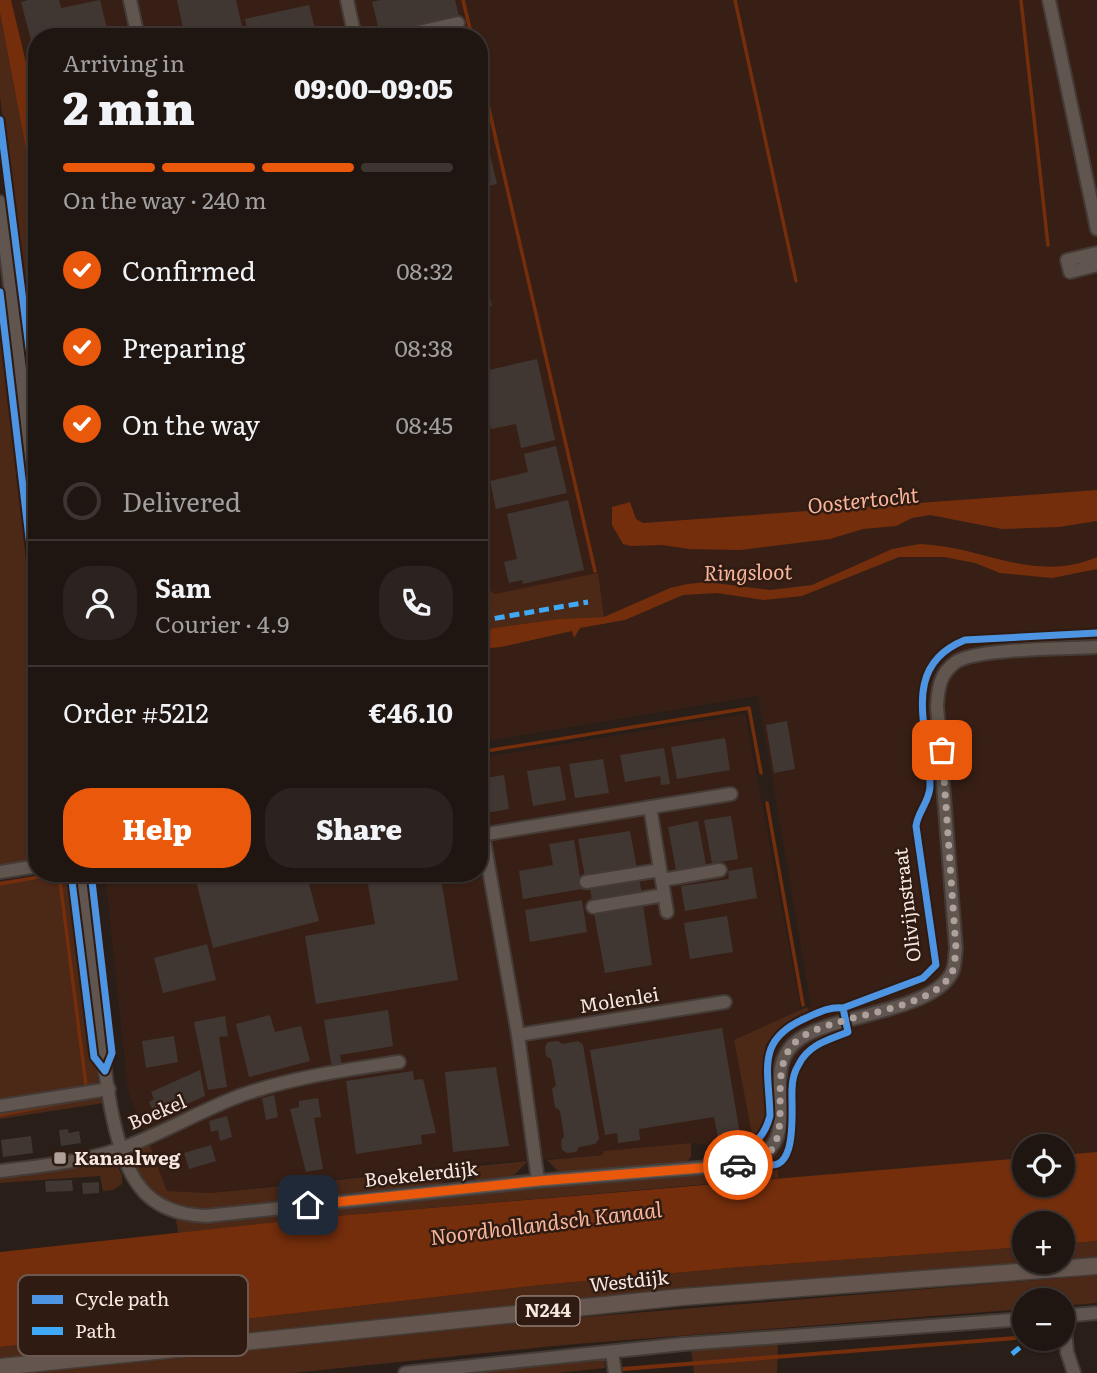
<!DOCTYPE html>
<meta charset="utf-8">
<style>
:root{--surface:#1f1612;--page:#2c2320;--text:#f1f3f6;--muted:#a19f9f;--line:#3c3532;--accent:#ea580c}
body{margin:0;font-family:Literata,serif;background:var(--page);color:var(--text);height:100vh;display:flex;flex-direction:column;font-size:26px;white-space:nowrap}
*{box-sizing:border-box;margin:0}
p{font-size:23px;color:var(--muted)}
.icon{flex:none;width:38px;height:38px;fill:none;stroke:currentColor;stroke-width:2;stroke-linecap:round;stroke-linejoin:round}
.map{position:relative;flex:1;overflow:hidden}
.sheet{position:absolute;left:28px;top:28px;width:460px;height:854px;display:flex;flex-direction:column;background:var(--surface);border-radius:28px;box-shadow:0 2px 5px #0004,0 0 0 2px var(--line)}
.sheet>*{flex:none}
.buttons{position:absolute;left:1012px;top:1134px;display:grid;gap:14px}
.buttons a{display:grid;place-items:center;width:63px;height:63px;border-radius:50%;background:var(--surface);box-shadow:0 2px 5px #0004,0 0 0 2px var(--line);font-size:35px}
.pin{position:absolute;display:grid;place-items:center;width:60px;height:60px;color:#fff;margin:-30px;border-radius:14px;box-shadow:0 4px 10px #0006}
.courier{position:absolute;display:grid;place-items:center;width:70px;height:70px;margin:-35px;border:5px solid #ea580c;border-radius:50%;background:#fff;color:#222;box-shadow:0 2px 9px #0007}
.overview em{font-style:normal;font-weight:800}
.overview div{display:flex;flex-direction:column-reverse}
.overview{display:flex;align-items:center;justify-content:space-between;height:119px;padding:0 35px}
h1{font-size:46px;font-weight:800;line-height:52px}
.bar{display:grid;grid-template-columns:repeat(4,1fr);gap:10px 7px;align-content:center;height:84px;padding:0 35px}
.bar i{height:9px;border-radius:5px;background:var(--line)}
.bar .active{background:var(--accent)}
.bar p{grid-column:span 4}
.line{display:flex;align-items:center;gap:18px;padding:0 35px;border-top:2px solid var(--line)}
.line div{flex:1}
.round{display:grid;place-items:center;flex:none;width:74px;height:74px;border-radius:28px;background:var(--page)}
ol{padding:0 35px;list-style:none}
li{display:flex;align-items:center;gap:21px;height:77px}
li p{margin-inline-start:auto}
li .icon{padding:7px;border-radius:50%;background:var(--accent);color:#fff;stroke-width:4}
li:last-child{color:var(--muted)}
li i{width:38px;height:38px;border:4px solid var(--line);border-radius:50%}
.cta{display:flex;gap:14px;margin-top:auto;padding:14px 35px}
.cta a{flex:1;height:80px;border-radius:28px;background:var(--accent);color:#fff;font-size:28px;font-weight:800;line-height:80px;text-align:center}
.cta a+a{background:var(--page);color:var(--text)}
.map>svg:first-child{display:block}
.built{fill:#381f15}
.green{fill:#4c2817}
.water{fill:#742e0c}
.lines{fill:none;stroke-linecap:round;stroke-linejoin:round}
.stream{stroke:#742e0c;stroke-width:3.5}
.building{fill:#413732}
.minor-casing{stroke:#443b36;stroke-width:16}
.major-casing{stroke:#443b36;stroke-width:19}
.minor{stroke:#60554f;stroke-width:12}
.major{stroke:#64554e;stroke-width:16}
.quiet{stroke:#3fa9f5;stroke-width:5;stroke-dasharray:10 5;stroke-linecap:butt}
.cycleway-casing{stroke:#2f1b12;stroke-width:11}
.cycleway{stroke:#4d94e3;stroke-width:7}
.done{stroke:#aea19b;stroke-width:7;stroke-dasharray:0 12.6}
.route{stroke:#ea580c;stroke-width:9}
.poi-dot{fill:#aea19b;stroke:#2f1b12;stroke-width:2.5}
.labels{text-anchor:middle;stroke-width:5;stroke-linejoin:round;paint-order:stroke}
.shield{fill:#2f1b12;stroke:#baaaa3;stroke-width:2}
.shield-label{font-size:18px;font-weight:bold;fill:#f6e7e1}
.street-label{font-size:19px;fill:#f6e7e1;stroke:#2f1b12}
.poi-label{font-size:19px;font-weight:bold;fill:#f6e7e1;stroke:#2f1b12;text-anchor:start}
.water-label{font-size:21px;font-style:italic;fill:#f8b59a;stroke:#2f1b12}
.key{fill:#2f1b12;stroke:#6b5850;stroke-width:2}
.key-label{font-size:19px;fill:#f6e7e1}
</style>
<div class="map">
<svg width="1097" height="1373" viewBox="0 0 1097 1373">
<rect width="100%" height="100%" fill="#291e18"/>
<!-- built -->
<path class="built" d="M 11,0 L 1097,0 L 1097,1159 L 1062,1162 L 1062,1146 L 1024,1146 L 1024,1165 L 772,1186 L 758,1157 L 753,1139 L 715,1146 L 691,1143 L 604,1151 L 604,1155 L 462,1165 L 210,1193 L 167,1191 L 128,1092 L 105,873 L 480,873 L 480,758 L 745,714 L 801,1010 L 811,1006 L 758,696 L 480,742 L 480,37 L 37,37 L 37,108 Z"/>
<!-- green -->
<path class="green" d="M 0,13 L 27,155 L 37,233 L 37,376 L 0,97 Z
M 0,335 L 37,637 L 37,863 L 0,869 Z
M 598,573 L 604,617 L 558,619 L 480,630 L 480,588 L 486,587 L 495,594 Z
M 58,873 L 68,873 L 91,1061 L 97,1069 L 98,1082 L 94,1087 L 0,1104 L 0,881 Z
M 807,1007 L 810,1012 L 785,1024 L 766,1044 C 759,1074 780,1116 754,1141 C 743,1152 727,1151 715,1161 L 709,1152 L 712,1147 L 753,1139 L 734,1040 Z
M 98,1096 L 104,1103 L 0,1119 L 0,1110 Z
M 148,1141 L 167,1191 L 210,1193 L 291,1185 L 292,1197 L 288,1201 C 244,1206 166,1225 139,1176 C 135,1168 131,1158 134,1150 Z
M 691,1143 L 691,1157 L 685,1164 L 570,1174 L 557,1170 L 547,1160 L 603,1155 L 603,1151 Z
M 106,1161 L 118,1167 L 122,1175 L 122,1184 L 113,1190 L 103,1191 L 100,1176 L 0,1183 L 0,1177 Z
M 528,1161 L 513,1176 L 479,1181 L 457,1168 Z
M 778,1168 L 778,1178 L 324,1217 L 178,1233 L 176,1220 L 205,1223 L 557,1186 L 707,1175 L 720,1177 L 772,1172 Z
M 440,1169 L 447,1176 L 446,1180 L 436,1185 L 306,1199 L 300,1194 L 298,1184 Z
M 1097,1241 L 1097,1258 L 1062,1261 L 1062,1244 Z
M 1024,1247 L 1024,1262 L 1052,1262 L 653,1292 L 0,1361 L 0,1347 L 541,1285 L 741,1267 Z
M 1097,1275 L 1097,1303 L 1062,1306 L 1062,1300 L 1024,1300 L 1024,1309 L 564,1345 L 292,1373 L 20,1373 L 474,1326 Z
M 778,1342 L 777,1373 L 694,1373 L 691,1349 Z
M 604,1357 L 605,1368 L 557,1373 L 459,1373 Z"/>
<!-- water -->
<path class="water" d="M 0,0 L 11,0 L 37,108 L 37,233 L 27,155 L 0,13 Z
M 1097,490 L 1097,521 L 1059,527 L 1002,529 L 930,515 L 912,518 L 896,526 L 863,529 L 830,539 L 740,550 L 689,549 L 662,545 L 631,546 L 623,544 L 612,525 L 612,507 L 630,502 L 636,519 L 643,523 Z
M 920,544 C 982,546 1034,584 1097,557 L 1097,569 L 1052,578 L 1000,573 L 975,563 L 944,557 L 899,557 L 802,596 L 764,600 L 717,593 L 683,595 L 625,620 L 580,628 L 574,638 L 572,631 L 501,647 L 480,649 L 480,630 L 558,619 L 604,617 L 670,588 L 688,584 L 707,582 L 770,590 L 812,585 L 892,549 Z
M 1097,1152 L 1097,1241 L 1062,1244 L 1062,1223 L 1024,1223 L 1024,1247 L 741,1267 L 541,1285 L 0,1347 L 0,1252 L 324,1217 L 1024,1158 L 1024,1185 L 1062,1185 L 1062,1155 Z
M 1016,1336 L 1016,1340 L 623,1371 L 622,1367 Z"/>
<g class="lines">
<!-- stream -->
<path class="stream" d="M 463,0 L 472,37
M 735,0 L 796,281
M 1021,0 L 1048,245
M 480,70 L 595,571
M 480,752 L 749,708 L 761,773
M 767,803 L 803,1005
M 59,873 L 86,1085
M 0,884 L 60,873
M 0,1115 L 87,1098"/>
</g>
<!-- building -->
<path class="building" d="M 28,0 L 59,0 L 61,8 L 100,0 L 109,37 L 37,37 L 36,59 L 21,2 Z
M 177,0 L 236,0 L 243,31 L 217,37 L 185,37 Z
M 380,0 L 455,0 L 459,16 L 380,34 L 372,2 Z
M 309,5 L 317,37 L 249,37 L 245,19 Z
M 487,141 L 497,184 L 480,188 L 480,143 Z
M 484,271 L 492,306 L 480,309 L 480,272 Z
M 537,359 L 555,440 L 521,448 L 516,424 L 491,429 L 489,421 L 481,423 L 480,411 L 487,410 L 480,372 Z
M 556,446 L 567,493 L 496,509 L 490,481 L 528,472 L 524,454 Z
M 568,500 L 584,570 L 523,584 L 522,580 L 509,583 L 504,562 L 517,559 L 507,514 Z
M 787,721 L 795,769 L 774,773 L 766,725 Z
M 725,738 L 730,770 L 677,779 L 671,747 Z
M 664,748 L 670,784 L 661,785 L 660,776 L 625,782 L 620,755 Z
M 603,759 L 609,793 L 575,798 L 569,764 Z
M 560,766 L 566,800 L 533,806 L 527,771 Z
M 504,775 L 509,809 L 480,814 L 480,779 Z
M 731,816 L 738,859 L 712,863 L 704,820 Z
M 698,821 L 706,865 L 676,870 L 668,827 Z
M 630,831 L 637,869 L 585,877 L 578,839 Z
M 574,840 L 582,889 L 523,899 L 519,871 L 553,865 L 549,844 Z
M 752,867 L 757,898 L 685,911 L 681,886 L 729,879 L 728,871 Z
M 211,873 L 306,873 L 319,921 L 213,948 L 195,877 Z
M 366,873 L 440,873 L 458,980 L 316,1004 L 305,936 L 375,924 Z
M 639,879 L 642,894 L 592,902 L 590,887 Z
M 582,900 L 587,932 L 530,942 L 525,910 Z
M 643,905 L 652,965 L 605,973 L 594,913 Z
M 727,916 L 733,952 L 690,959 L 684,923 Z
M 207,944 L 216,980 L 163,993 L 154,958 Z
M 388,1010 L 393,1046 L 340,1055 L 342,1067 L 332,1069 L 324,1020 Z
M 270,1015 L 275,1032 L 301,1026 L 310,1061 L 249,1077 L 236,1024 Z
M 225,1016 L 228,1036 L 219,1037 L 227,1087 L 208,1090 L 194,1022 Z
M 722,1028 L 740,1134 L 718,1138 L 714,1117 L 639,1129 L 640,1140 L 618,1143 L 617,1133 L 605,1135 L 590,1050 Z
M 174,1036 L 178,1062 L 146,1068 L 142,1041 Z
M 558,1041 L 562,1044 L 578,1041 L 583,1045 L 599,1139 L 595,1144 L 579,1147 L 576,1152 L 567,1153 L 562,1150 L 561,1141 L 564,1136 L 560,1111 L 555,1107 L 552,1089 L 556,1085 L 551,1059 L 546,1056 L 545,1047 L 548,1042 Z
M 496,1067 L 509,1146 L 453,1152 L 445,1072 Z
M 200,1070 L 205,1096 L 156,1118 L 149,1102 L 154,1099 L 151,1092 Z
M 413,1071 L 414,1080 L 423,1079 L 436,1133 L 421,1135 L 422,1144 L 356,1154 L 346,1081 Z
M 274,1095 L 278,1117 L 266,1120 L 262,1098 Z
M 318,1098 L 321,1117 L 314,1118 L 323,1169 L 306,1172 L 290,1109 L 299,1107 L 299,1101 Z
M 227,1116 L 232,1137 L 220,1141 L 218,1130 L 211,1132 L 209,1121 Z
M 68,1129 L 69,1133 L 79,1131 L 81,1143 L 61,1146 L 59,1130 Z
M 31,1136 L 33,1153 L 3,1157 L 1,1140 Z
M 211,1145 L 216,1161 L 189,1169 L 184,1153 Z
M 72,1180 L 73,1191 L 46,1192 L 45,1181 Z
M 99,1182 L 99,1193 L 83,1194 L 82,1183 Z"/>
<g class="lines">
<!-- minor casing -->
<g class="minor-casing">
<path id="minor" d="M 130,0 L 138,37
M 347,0 L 355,37
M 1049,0 L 1097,229
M 397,37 L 458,23
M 0,202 L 37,510
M 1097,253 L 1067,260 L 1070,272 L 1097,265
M 650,807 L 667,912
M 480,835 L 731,794
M 483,835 L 518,1035 L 538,1181
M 0,872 L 37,866
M 80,873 C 86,919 92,965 98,1012 C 104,1060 110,1149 140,1187 C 156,1208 181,1215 206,1216 L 538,1181 L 747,1164 C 814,1138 751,1071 801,1038 C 837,1014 937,1011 953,970 C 955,964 955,955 956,949 L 937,706 C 938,688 940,673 956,662 C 976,648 1068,649 1097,647
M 662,880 L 720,870
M 586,882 L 660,870
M 593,907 L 664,895
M 518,1035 L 725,1002
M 0,1106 L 109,1089
M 0,1171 C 41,1166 81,1162 120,1149 C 162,1134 201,1110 242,1095 C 293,1077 346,1070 399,1062
M 1064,1315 L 1067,1352 L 1074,1373
M 1062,1316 L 1097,1313
M 612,1352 L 615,1373
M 405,1373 L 683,1344 L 1024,1319"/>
</g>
<!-- major casing -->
<g class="major-casing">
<path id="major" d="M 0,1367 L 682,1297 L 1097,1266"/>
</g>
<!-- minor -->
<use href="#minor" class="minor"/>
<!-- major -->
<use href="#major" class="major"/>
<!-- quiet -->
<path class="quiet" d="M 480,621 L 588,602
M 1012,1354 L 1023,1345 L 1026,1339"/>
<!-- cycleway casing -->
<g class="cycleway-casing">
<path id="cycleway" d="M 0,120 L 37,411
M 0,292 L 37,606
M 71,873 L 94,1057 L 105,1071 L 112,1053 L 91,873
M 758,1160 C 800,1185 791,1107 792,1090 C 792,1081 794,1072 799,1064 C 809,1044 829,1040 848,1032 L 843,1008
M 713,1167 C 737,1146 760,1153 770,1116 C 769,1069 755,1040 806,1018 C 817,1013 831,1006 843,1008 L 923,978 L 936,965 L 916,826 C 918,811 930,801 930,786 C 930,730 898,667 965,640 L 1097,633"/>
</g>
<!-- cycleway -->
<use href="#cycleway" class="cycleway"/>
</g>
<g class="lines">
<!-- done -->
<path class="done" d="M 738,1165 C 813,1159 755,1072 799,1039 C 835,1012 936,1013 953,970 C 955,964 955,955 956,949 L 942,750"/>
<!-- route -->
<path class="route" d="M 308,1205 L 538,1181 L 738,1165"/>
</g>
<!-- markers -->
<rect class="poi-dot" x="53" y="1151" width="14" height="14" rx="3.5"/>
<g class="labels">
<!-- shield labels -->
<rect class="shield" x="516.5" y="1296.5" width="63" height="29" rx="5"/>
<g class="shield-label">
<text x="548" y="1317">N244</text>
</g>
<!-- street labels -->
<g class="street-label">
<text transform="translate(907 905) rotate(-97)" y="7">Olivijnstraat</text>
<text transform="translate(619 1000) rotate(-9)" y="7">Molenlei</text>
<text transform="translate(157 1112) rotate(-23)" y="7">Boekel</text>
<text transform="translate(421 1174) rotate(-6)" y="7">Boekelerdijk</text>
<text transform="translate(629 1281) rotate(-6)" y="7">Westdijk</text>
</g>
<!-- poi labels -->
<g class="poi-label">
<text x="74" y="1165">Kanaalweg</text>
</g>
<!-- water labels -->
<g class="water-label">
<text transform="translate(863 501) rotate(-6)" y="7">Oostertocht</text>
<text transform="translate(748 573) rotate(-1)" y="7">Ringsloot</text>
<text transform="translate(546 1224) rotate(-7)" y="7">Noordhollandsch Kanaal</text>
</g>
</g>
<!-- legend -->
<rect x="18" y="1275" width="230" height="81" rx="10" class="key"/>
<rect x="32" y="1295" width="31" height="9" fill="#4d94e3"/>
<rect x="32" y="1327" width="31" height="8" fill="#3fa9f5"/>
<g class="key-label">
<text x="75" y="1306">Cycle path</text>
<text x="75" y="1338">Path</text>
</g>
</svg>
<div class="buttons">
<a><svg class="icon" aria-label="locate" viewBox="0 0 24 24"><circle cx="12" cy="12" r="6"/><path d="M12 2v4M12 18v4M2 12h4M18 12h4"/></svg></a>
<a>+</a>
<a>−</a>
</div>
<div class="pin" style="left:942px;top:750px;background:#ea580c"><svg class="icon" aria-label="bag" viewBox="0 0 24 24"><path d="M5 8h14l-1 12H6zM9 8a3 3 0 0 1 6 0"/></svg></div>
<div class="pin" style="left:308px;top:1205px;background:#1f2937"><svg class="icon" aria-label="home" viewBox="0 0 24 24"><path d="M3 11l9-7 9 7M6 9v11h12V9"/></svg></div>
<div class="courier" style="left:738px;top:1165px"><svg class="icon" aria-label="car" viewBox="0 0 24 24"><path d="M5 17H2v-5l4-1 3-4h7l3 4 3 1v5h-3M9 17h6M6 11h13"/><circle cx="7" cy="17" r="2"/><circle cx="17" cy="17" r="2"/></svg></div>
<section class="sheet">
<div class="overview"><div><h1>2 min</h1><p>Arriving in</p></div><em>09:00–09:05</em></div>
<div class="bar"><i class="active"></i><i class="active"></i><i class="active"></i><i></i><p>On the way · 240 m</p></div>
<ol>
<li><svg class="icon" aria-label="check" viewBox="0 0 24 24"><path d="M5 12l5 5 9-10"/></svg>Confirmed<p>08:32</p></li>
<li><svg class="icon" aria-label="check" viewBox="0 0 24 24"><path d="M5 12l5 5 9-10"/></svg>Preparing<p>08:38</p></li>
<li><svg class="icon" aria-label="check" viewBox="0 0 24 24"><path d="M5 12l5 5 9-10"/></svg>On the way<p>08:45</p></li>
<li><i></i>Delivered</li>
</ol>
<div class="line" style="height:126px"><a class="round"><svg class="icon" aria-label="person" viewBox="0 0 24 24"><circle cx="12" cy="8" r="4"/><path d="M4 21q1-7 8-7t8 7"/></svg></a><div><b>Sam</b><p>Courier · 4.9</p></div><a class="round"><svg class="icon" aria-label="phone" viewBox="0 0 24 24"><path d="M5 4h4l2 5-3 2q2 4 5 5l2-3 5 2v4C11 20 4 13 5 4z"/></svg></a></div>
<div class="line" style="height:91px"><div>Order #5212</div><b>€46.10</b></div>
<div class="cta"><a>Help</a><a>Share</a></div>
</section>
</div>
